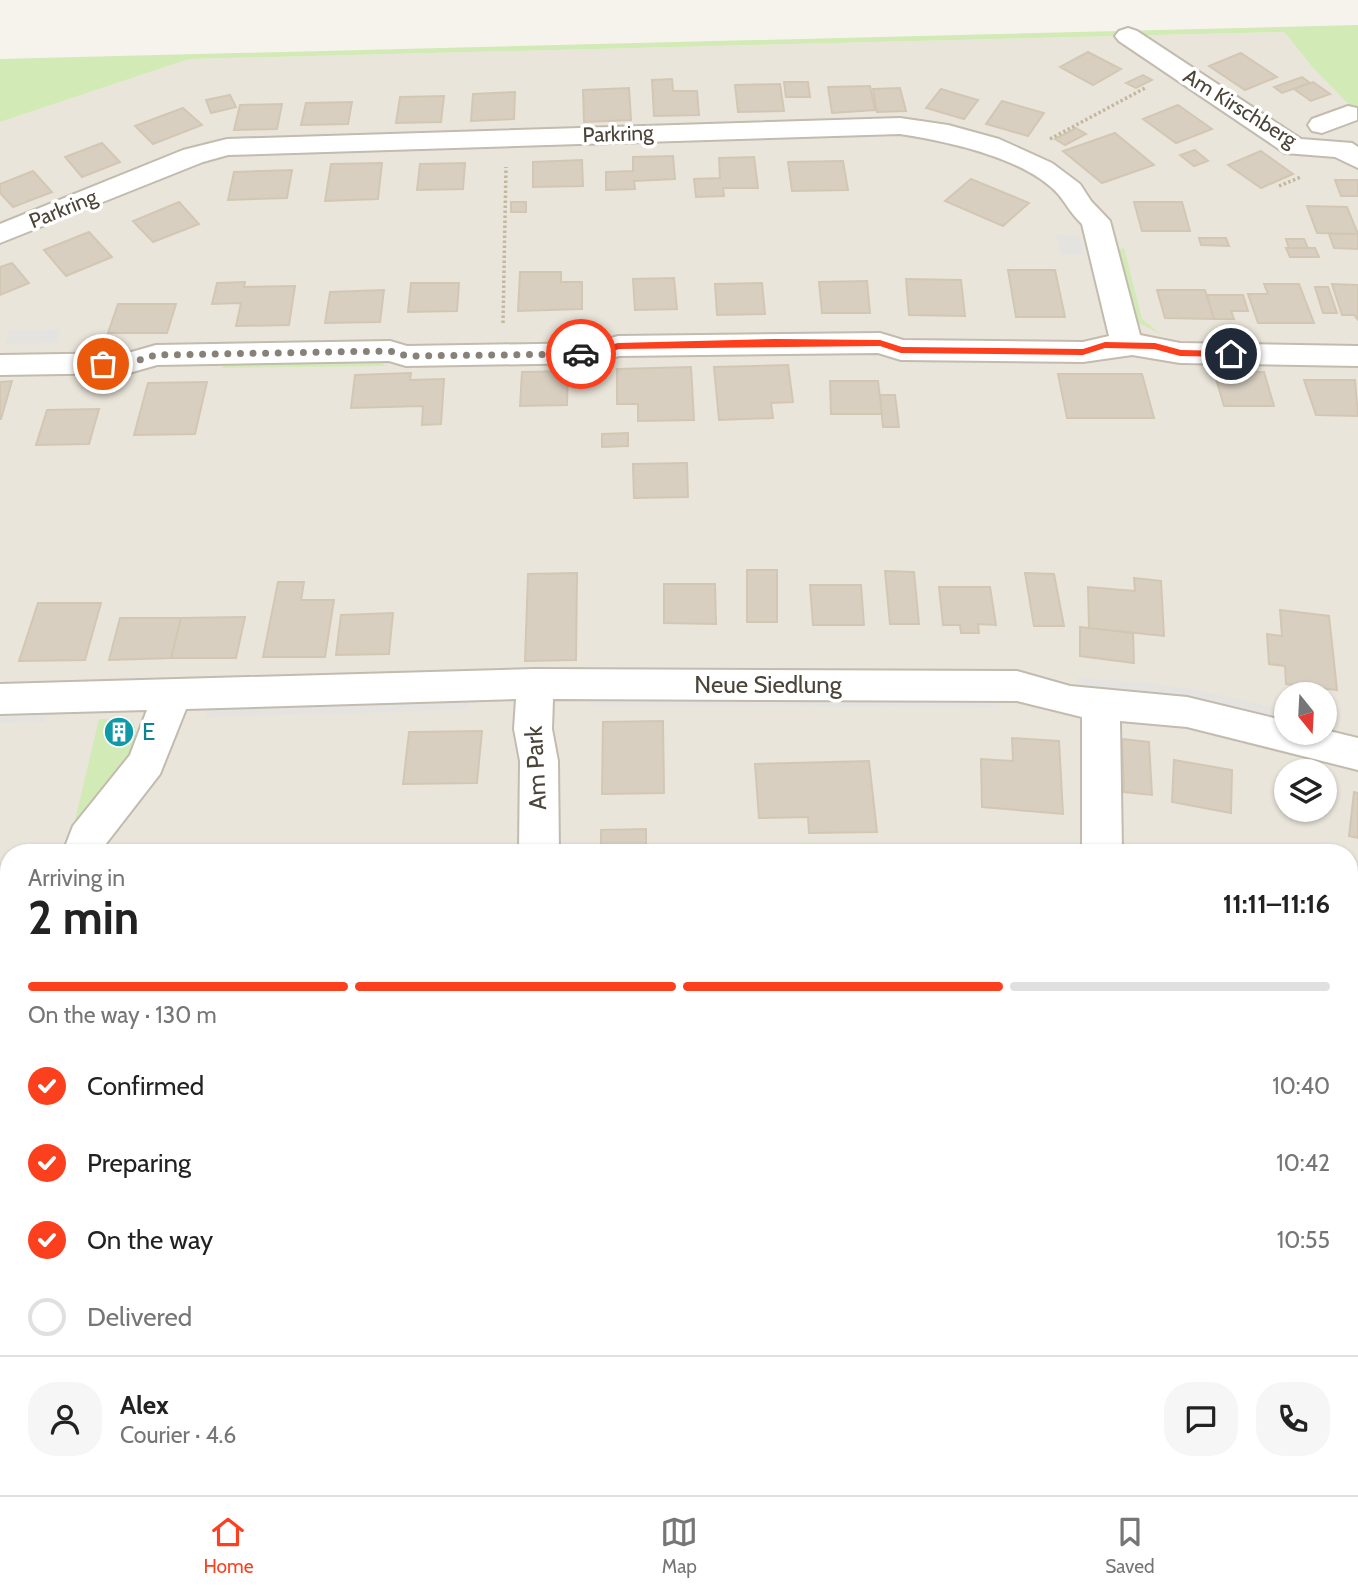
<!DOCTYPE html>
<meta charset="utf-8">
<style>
:root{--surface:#fff;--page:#f6f6f6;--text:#222;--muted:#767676;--line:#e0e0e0;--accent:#fc3f1d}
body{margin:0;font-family:Cabin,sans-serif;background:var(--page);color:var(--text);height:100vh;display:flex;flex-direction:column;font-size:26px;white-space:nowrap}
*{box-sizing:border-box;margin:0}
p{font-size:23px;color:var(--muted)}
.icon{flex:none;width:38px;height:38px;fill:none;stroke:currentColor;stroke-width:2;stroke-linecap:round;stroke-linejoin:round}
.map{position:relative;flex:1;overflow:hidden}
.drawer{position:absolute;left:0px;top:844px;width:1358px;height:653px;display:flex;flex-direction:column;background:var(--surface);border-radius:28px 28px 0 0;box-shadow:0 2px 5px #0004}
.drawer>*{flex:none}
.needle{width:46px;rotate:162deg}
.fabs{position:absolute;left:1274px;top:682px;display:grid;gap:14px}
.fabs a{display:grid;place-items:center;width:63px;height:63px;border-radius:50%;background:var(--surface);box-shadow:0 2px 5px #0004;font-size:35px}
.pin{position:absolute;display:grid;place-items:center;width:60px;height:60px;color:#fff;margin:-30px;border:4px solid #fff;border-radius:50%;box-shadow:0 2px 7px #0007}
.courier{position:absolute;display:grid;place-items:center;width:70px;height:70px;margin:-35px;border:5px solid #fc3f1d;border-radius:50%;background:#fff;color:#222;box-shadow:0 2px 9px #0007}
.headline em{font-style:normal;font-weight:800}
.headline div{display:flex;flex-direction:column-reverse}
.headline{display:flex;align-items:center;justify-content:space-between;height:119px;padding:0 28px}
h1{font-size:46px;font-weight:800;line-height:52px}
.bar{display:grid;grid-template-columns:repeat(4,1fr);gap:10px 7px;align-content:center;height:84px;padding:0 28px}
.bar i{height:9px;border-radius:5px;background:var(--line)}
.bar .on{background:var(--accent)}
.bar p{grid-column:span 4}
.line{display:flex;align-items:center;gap:18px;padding:0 28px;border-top:2px solid var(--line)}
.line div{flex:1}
.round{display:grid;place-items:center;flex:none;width:74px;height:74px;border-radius:28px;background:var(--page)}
ol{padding:0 28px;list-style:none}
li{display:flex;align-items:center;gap:21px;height:77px}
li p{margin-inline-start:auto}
li .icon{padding:7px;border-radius:50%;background:var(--accent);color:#fff;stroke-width:4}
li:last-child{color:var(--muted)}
li i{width:38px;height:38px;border:4px solid var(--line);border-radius:50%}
.tab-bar{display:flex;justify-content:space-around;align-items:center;height:98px;border-top:2px solid var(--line);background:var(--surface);font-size:19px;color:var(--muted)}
.tab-bar a{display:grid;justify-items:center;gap:4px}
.tab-bar .on{color:var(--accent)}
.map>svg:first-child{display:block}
.residential{fill:#eae5da;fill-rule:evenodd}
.green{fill:#d2eab5}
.parking{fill:#e5e3e0}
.building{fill:#d8cfc1;stroke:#d3c7b4;stroke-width:2}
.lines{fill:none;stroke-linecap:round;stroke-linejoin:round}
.minor-casing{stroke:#c2bbae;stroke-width:4}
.path{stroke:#c4b79f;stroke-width:3.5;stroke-dasharray:2.5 2.5;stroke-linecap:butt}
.minor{fill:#fff;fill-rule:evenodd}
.route{fill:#fc3f1d}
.done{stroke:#878178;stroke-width:7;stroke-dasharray:0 12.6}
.labels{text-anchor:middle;stroke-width:7;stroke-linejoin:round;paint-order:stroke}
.far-street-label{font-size:21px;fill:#4b4439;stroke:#fff}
.street-label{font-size:24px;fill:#4b4439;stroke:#fff}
.culture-label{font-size:24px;fill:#0d838f;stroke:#fff;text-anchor:start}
</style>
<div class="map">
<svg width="1358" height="1495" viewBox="0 0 1358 1495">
<rect width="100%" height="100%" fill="#f6f3ec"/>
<!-- residential -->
<path class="residential" d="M 1284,32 L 1314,69 L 1358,114 L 1358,1495 L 0,1495 L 0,122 L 189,59 ZM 1286,695 L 1325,695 L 1325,733 L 1286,733 ZM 1286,772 L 1325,772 L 1325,810 L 1286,810 ZM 9,852 L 1349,852 L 1349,1488 L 9,1488 Z"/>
<!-- green -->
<path class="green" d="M 1358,25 L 1358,114 L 1314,69 L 1284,32 L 189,59 L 0,122 L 0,59 Z
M 1124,248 L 1142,319 L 1161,334 L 1136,322 L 1116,250 Z
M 377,360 L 386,366 L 220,368 L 233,362 Z
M 99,719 L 113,719 L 108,744 L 126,743 L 131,720 C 154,739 85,818 71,837 Z"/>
<!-- parking -->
<path class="parking" d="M 1056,235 L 1080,236 L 1085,255 L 1060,255 Z
M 61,329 L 57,343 L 5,344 L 10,330 Z
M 1077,678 L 1142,682 L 1193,689 L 1286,710 L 1286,724 L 1193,702 L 1079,691 Z
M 589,693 L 997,696 L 999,708 L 590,705 Z
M 469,699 L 468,710 L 206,717 L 208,706 Z
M 49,708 L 45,722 L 0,723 L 0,710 Z"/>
<!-- building -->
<path class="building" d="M 1088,52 L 1121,69 L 1093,85 L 1060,67 Z
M 1241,53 L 1277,77 L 1245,90 L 1209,66 Z
M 1143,75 L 1152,80 L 1136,88 L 1126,83 Z
M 1302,77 L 1310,83 L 1282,93 L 1274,87 Z
M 672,79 L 673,91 L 697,91 L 699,115 L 654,116 L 652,80 Z
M 784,82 L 808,82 L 810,97 L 786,97 Z
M 1313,82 L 1330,94 L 1311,101 L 1294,89 Z
M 780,84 L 784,111 L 738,112 L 735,85 Z
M 870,86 L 875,110 L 832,113 L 828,87 Z
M 629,88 L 631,120 L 584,122 L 583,90 Z
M 900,88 L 906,111 L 877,112 L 873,89 Z
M 941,89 L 978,100 L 964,119 L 926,108 Z
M 515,92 L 514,119 L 471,121 L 473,94 Z
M 230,95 L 236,107 L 211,113 L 206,100 Z
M 444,96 L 441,122 L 396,123 L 400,97 Z
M 1002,101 L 1044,113 L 1028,136 L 986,124 Z
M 352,102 L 348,124 L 301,125 L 306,103 Z
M 282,104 L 277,129 L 234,130 L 240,105 Z
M 1178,105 L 1212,129 L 1176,143 L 1143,119 Z
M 183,108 L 202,125 L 153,144 L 135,126 Z
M 1076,128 L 1086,134 L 1065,145 L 1055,139 Z
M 1115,133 L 1154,165 L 1102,183 L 1063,151 Z
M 102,143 L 120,162 L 82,177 L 65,157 Z
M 1195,150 L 1208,161 L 1194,166 L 1180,155 Z
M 1261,151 L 1293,174 L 1261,188 L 1228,165 Z
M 673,156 L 675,179 L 634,181 L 635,189 L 606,190 L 606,172 L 633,171 L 633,157 Z
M 754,157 L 758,188 L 723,188 L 724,196 L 696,197 L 694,179 L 720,178 L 719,158 Z
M 582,160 L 583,186 L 533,187 L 533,162 Z
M 843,161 L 848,190 L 792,191 L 788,162 Z
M 382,163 L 378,199 L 325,201 L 331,164 Z
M 465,163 L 463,189 L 417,190 L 420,164 Z
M 292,170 L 287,198 L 228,200 L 234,172 Z
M 33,171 L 52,192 L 13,207 L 0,193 L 0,184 Z
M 971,179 L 1029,203 L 1003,226 L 945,201 Z
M 1335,180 L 1358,180 L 1358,196 L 1341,196 Z
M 179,202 L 199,224 L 153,242 L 133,221 Z
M 511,202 L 526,202 L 526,212 L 511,212 Z
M 1134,202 L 1182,202 L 1190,231 L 1142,231 Z
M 1307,206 L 1347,207 L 1358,234 L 1317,233 Z
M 89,232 L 112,257 L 66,276 L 44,250 Z
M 1329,234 L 1358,234 L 1358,249 L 1334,248 Z
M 1199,238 L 1226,238 L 1229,246 L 1201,245 Z
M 1286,239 L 1304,239 L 1308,248 L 1289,248 Z
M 1286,248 L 1315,248 L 1319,257 L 1290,257 Z
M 12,263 L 29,283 L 0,295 L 0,267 Z
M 1008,270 L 1055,270 L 1065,317 L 1016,317 Z
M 520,272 L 561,272 L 561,282 L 582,282 L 582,309 L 518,311 Z
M 674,278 L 677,309 L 635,310 L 633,279 Z
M 906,279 L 961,280 L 965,316 L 909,315 Z
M 867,281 L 870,313 L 822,313 L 819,282 Z
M 245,282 L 244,287 L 295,286 L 289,325 L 236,326 L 241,303 L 212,304 L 217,283 Z
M 411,283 L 459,283 L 457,311 L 408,312 Z
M 762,283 L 765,314 L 717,315 L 715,284 Z
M 1264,284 L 1299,284 L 1314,323 L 1258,323 L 1248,294 L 1268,294 Z
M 1332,284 L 1358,285 L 1358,320 L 1354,315 L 1342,315 Z
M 1315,287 L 1328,287 L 1337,313 L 1323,313 Z
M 384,290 L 380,322 L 325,323 L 330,292 Z
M 1157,290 L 1205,290 L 1214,319 L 1165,318 Z
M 1207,295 L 1243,295 L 1248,311 L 1231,311 L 1234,319 L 1214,319 Z
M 118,304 L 176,304 L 167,333 L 108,333 Z
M 788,365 L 793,402 L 771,403 L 773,418 L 719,420 L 714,367 Z
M 691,367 L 694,420 L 638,421 L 638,404 L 617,404 L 617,369 Z
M 568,371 L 567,405 L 520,406 L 522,372 Z
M 1214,372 L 1264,372 L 1274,406 L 1224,406 Z
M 411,373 L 410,380 L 444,379 L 441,424 L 422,425 L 423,406 L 351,408 L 355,375 Z
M 1058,374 L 1142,374 L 1154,418 L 1067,418 Z
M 1304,380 L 1355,380 L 1358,416 L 1316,415 Z
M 12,381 L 1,419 L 0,419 L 0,382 Z
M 830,381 L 878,381 L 882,414 L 831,414 Z
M 207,382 L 195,434 L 134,435 L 148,383 Z
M 880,395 L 895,395 L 899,427 L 883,427 Z
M 99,409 L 89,444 L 36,445 L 47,410 Z
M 628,433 L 628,446 L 602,447 L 602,434 Z
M 687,463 L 688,497 L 634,498 L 633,464 Z
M 747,570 L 777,570 L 777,622 L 747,622 Z
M 885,571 L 914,572 L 919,624 L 890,624 Z
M 577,573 L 576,660 L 525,661 L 528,574 Z
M 1025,573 L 1054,574 L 1064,626 L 1034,626 Z
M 1134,578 L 1161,581 L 1164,636 L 1089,628 L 1088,587 L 1135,591 Z
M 278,582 L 304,582 L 301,600 L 334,600 L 325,657 L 263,657 Z
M 664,584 L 715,584 L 716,624 L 664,623 Z
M 810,585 L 861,585 L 864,625 L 813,625 Z
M 939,587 L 990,587 L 996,625 L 978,624 L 979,633 L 961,633 L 960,625 L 943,625 Z
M 38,603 L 101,603 L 85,660 L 19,661 Z
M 1280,610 L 1329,616 L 1337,690 L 1286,684 L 1285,666 L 1269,664 L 1267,634 L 1282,636 Z
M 393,613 L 389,654 L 336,655 L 341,615 Z
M 245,617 L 236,658 L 171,658 L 181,618 Z
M 120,618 L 181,618 L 171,658 L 109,660 Z
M 1080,627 L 1133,633 L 1134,663 L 1080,656 Z
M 663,721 L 664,793 L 602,794 L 603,722 Z
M 127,722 L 123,742 L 111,742 L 116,723 Z
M 482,731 L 477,783 L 403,784 L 409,732 Z
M 1012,738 L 1059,741 L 1063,814 L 982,807 L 981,759 L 1013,761 Z
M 1122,739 L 1149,742 L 1152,795 L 1124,792 Z
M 1174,760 L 1232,770 L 1231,813 L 1172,802 Z
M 869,761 L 877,832 L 809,833 L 808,817 L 759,818 L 755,764 Z
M 1354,792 L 1358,793 L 1358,838 L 1349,836 Z
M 646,829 L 646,852 L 601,852 L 601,830 Z
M 1349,1081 L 1358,1082 L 1358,1150 L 1349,1150 Z
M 1349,1266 L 1358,1269 L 1358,1354 L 1349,1351 Z
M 0,1309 L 9,1309 L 9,1391 L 0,1391 Z"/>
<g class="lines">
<!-- minor casing -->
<g class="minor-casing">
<path id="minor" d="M 1128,28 L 1137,31 L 1301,139 L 1352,143 L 1358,147 L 1358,168 L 1335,157 L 1285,153 L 1119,41 L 1115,36 L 1119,31 Z
M 1348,106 L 1357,108 L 1357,120 L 1322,133 L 1312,131 L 1308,125 L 1312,119 Z
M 900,118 L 948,125 L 999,139 L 1052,163 L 1080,184 L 1091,201 L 1110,221 L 1140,335 L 1180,343 L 1358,346 L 1358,366 L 1180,363 L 1132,355 L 1083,362 L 901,360 L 878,353 L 619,356 L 595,363 L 406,366 L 389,361 L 157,365 L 129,373 L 0,375 L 0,355 L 128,353 L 156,345 L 390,341 L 407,346 L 594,343 L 618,336 L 880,333 L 903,340 L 1083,342 L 1109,336 L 1082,224 C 1072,215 1067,205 1059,195 C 1027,158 946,141 900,134 L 228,155 L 203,162 L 0,243 L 0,224 L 183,150 L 227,139 Z
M 535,669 L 1017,671 L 1070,686 L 1187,697 L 1286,721 L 1286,733 L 1325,733 L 1325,730 L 1358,738 L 1358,770 L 1187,727 L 1120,721 L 1122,852 L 1082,852 L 1082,717 L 1017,701 L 553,699 L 552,729 L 558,761 L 559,852 L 519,852 L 520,761 L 514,729 L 516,699 L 186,709 L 160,774 L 105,845 L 103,852 L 63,852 L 73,826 L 130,755 L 147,710 L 0,714 L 0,684 Z
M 512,1488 L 564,1488 L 564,1495 L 512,1495 Z"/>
</g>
<!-- path -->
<path class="path" d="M 1050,139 L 1147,87
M 1279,186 L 1301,177
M 503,323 L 506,167"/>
<!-- minor -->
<use href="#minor" class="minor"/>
</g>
<!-- route -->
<path class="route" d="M 775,339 L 880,340 L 902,347 L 1083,349 L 1105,342 L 1155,343 L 1181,350 L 1231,351 L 1236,354 L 1231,357 L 1180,356 L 1154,349 L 1105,348 L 1083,355 L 901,353 L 880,346 L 619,349 L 595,357 L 576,354 L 618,343 Z"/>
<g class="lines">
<!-- done -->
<path class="done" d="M 103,364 L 129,363 L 156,355 L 390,351 L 407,356 L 581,354"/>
</g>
<!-- icons -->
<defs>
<g id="building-disc" transform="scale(1.575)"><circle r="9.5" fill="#0f9aa8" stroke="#fff"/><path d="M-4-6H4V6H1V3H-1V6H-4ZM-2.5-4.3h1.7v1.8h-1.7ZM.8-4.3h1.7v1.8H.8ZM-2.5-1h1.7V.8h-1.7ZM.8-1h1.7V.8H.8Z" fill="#fff"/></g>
</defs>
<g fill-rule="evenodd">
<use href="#building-disc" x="119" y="732"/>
</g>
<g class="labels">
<!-- far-street labels -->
<g class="far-street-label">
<text transform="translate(1240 108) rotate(32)" y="7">Am Kirschberg</text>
<text transform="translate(618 134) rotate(-2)" y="7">Parkring</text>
<text transform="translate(63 209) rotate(-22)" y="7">Parkring</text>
</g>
<!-- street labels -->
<g class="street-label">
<text x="768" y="693">Neue Siedlung</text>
<text transform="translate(536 768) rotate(-93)" y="8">Am Park</text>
</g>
<!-- culture labels -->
<g class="culture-label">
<text x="142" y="740">E</text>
</g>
</g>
</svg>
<div class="fabs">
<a><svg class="needle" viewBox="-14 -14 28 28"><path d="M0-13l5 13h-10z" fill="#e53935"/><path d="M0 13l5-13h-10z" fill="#767676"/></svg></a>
<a><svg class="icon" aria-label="layers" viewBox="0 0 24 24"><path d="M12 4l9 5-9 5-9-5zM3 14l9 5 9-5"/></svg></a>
</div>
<div class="pin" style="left:103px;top:364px;background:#ea580c"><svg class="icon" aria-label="bag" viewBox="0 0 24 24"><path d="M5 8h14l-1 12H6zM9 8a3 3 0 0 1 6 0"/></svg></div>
<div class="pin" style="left:1231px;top:354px;background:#1f2937"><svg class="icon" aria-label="home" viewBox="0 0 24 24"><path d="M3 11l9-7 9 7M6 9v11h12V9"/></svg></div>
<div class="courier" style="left:581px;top:354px"><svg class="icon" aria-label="car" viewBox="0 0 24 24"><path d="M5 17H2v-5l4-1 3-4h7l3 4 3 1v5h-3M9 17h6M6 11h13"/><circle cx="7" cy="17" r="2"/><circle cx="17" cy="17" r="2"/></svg></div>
<section class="drawer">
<div class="headline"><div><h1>2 min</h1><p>Arriving in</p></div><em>11:11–11:16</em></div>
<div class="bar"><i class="on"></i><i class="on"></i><i class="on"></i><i></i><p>On the way · 130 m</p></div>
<ol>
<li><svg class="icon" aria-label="check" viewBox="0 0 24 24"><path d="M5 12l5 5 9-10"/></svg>Confirmed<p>10:40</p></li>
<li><svg class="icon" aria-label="check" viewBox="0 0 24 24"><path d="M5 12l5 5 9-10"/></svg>Preparing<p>10:42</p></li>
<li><svg class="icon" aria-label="check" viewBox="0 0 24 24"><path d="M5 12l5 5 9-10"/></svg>On the way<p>10:55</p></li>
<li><i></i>Delivered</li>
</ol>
<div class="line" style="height:126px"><a class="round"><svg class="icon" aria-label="person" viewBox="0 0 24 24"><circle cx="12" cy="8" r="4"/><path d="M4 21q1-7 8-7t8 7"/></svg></a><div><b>Alex</b><p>Courier · 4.6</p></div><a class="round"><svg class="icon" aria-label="chat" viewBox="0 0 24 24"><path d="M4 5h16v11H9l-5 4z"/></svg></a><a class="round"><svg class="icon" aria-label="phone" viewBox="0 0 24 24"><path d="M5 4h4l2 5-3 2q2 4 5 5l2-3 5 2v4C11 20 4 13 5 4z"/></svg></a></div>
</section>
</div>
<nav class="tab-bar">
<a class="on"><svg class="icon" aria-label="home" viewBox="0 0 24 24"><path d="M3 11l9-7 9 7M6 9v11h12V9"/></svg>Home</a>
<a><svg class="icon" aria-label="map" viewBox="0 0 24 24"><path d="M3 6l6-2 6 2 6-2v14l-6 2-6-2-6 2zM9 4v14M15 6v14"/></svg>Map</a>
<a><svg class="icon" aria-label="saved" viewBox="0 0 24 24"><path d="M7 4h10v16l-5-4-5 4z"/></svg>Saved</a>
</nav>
